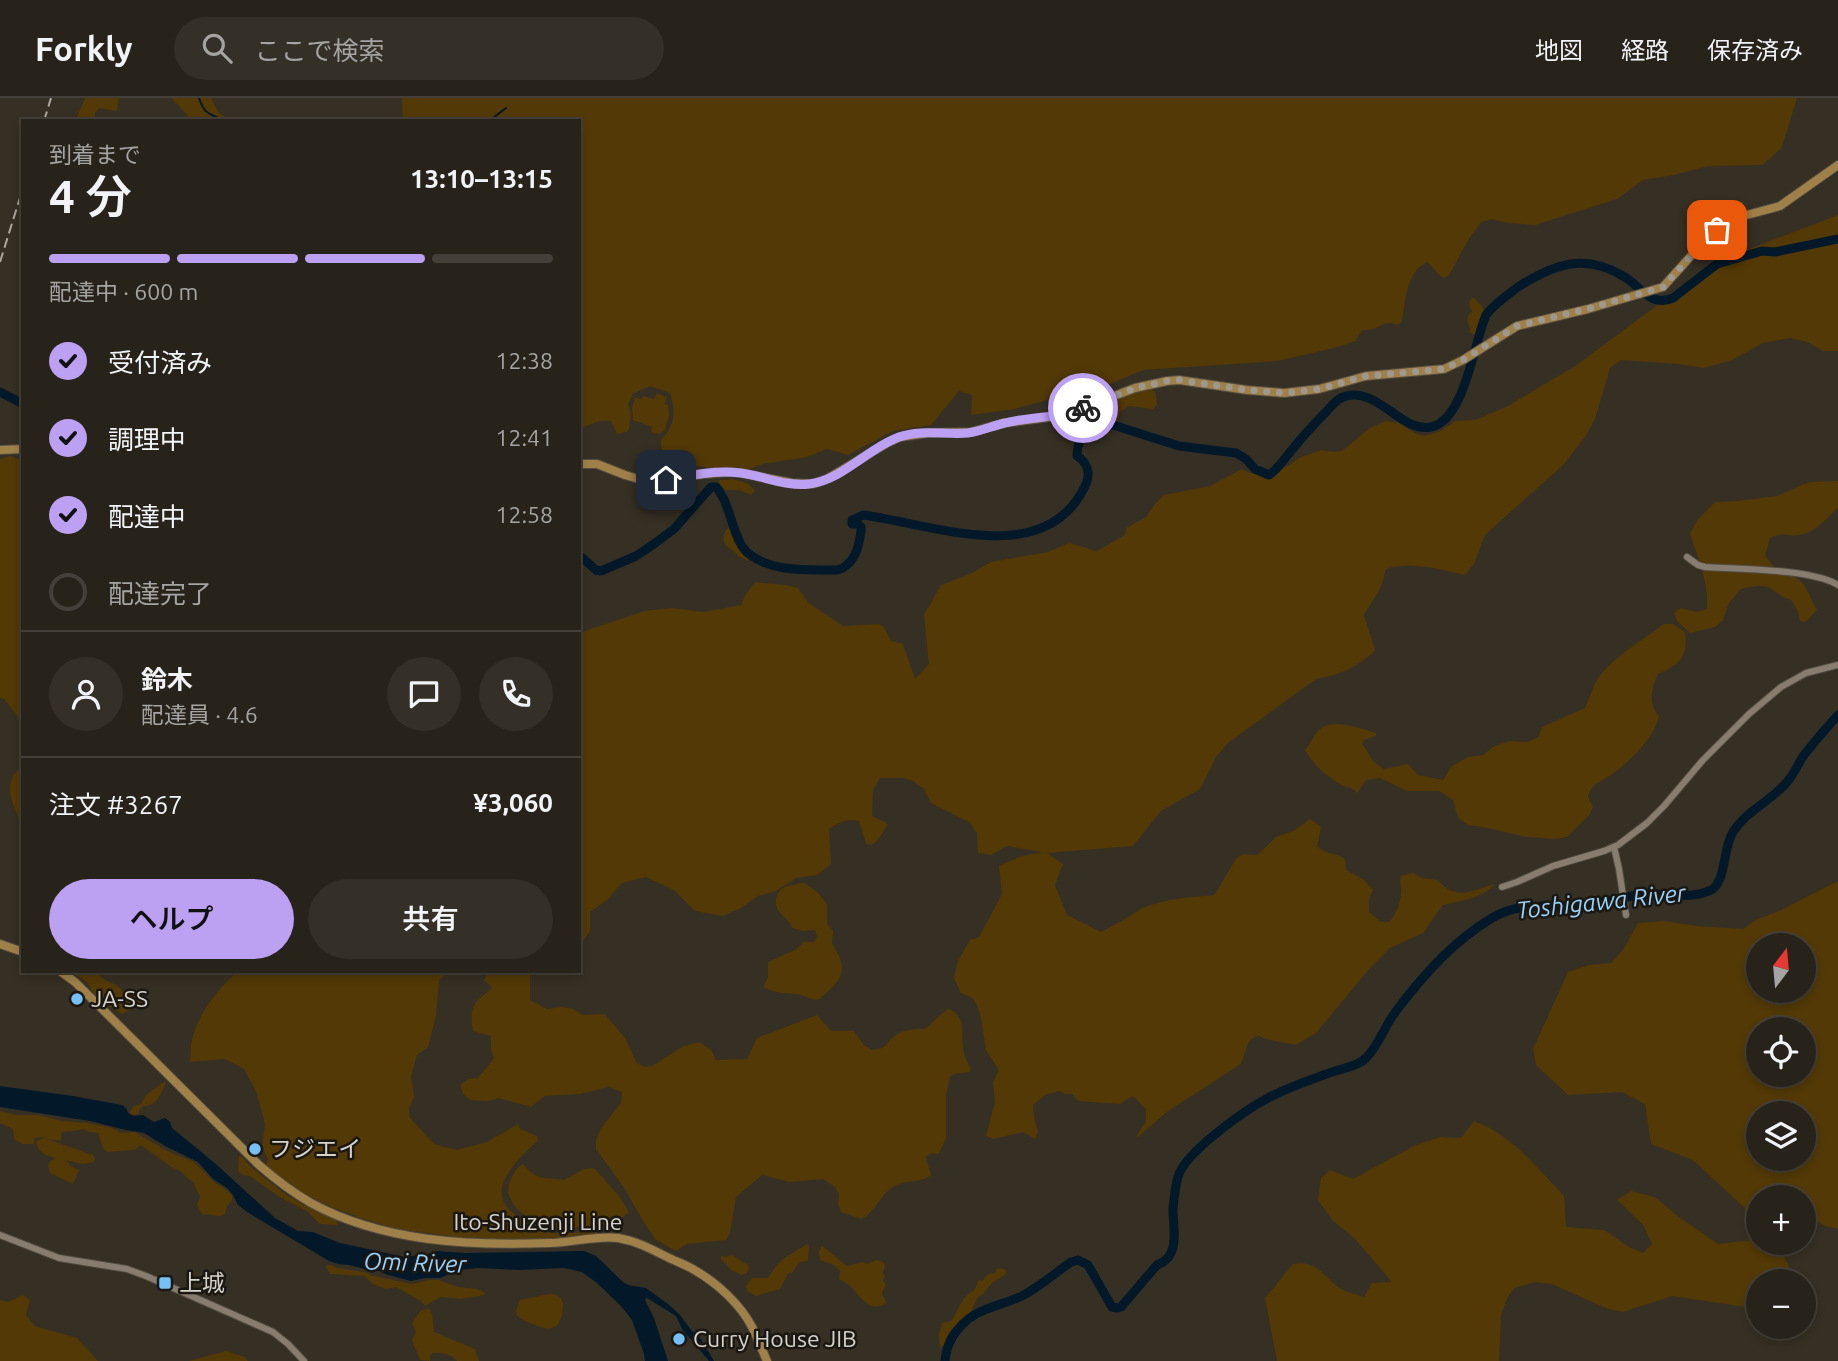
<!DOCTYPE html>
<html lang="ja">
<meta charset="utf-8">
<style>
:root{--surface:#28231a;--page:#342f27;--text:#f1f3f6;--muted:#a5a4a2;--line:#444039;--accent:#bca0f2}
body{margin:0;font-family:Ubuntu,"Noto Sans JP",sans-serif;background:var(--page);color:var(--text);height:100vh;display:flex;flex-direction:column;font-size:26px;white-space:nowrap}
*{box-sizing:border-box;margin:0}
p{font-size:23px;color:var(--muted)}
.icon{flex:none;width:38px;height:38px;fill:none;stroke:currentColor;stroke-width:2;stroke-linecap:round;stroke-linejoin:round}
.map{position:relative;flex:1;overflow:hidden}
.details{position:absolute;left:21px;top:21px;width:560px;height:854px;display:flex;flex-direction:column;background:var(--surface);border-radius:0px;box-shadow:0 4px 10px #0003,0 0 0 2px var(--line)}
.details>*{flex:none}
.needle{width:46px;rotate:16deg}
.tools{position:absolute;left:1746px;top:835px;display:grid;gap:14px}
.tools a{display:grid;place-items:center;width:70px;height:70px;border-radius:50%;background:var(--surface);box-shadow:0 4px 10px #0003,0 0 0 2px var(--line);font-size:35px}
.pin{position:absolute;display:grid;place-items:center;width:60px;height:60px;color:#fff;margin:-30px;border-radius:14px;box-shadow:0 4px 10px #0006}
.courier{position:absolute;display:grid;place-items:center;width:70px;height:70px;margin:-35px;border:5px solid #bca0f2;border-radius:50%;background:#fff;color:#222;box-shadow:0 2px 9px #0007}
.summary em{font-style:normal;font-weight:600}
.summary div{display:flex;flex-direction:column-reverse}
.summary{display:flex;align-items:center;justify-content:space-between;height:119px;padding:0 28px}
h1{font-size:46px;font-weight:600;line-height:52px}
.bar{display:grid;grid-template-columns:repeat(4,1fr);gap:10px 7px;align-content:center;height:84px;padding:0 28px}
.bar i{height:9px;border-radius:5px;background:var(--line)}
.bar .current{background:var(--accent)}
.bar p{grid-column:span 4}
.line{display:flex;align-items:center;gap:18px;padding:0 28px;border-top:2px solid var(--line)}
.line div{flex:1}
.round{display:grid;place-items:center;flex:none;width:74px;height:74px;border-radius:37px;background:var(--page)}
ol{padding:0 28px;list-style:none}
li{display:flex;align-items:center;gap:21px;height:77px}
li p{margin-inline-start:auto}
li .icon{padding:7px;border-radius:50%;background:var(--accent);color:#111;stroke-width:4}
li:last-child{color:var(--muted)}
li i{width:38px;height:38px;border:4px solid var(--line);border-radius:50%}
.action{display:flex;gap:14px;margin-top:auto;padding:14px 28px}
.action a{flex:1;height:80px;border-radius:42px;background:var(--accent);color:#111;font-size:28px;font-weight:600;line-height:80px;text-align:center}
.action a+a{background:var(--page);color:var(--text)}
header{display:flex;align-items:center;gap:42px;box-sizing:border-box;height:98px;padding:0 35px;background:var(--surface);border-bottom:2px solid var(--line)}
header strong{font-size:33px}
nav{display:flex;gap:38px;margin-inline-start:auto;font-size:24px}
.search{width:490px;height:63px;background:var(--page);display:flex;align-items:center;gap:18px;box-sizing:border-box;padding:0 24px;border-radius:38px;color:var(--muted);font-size:26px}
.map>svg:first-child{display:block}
.green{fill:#523906;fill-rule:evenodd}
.water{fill:#031929}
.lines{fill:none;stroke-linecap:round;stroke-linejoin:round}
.stream{stroke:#031929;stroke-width:2}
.river{stroke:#031929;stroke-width:9}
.minor-casing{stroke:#514b41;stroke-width:8}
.major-casing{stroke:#514b41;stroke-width:10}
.minor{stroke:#867d70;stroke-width:6}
.major{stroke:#9f8048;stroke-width:8}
.rail{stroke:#aca79e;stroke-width:2;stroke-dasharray:10 5;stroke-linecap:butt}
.done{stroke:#9e9990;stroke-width:7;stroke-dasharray:0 12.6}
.route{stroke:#bca0f2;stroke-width:9}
.poi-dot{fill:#76c0f7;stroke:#1b1712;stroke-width:2.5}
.labels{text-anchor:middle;stroke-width:5;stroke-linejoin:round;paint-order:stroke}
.poi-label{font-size:23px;fill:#d6d2ca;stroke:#1b1712;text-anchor:start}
.street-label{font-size:23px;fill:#d6d2ca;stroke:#1b1712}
.water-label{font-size:24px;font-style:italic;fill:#99d0fa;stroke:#1b1712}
</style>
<header>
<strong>Forkly</strong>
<div class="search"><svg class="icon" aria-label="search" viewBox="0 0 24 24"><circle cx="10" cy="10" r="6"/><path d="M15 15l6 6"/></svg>ここで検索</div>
<nav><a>地図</a><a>経路</a><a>保存済み</a></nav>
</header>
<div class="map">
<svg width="1838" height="1263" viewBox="0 0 1838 1263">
<rect width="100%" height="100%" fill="#362f23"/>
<!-- green -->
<path class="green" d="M 85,0 L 119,0 L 117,13 L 99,10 L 95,15 L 95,23 L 75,23 Z
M 171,0 L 211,0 L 219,15 L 231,23 C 218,23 197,27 187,17 C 181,11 177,5 171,0 Z
M 402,0 L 1797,0 L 1782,49 L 1763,67 L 1708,68 L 1674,77 L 1643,82 L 1617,101 L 1535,127 L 1508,125 L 1492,121 L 1481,124 L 1470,139 L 1449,177 L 1444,180 C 1437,177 1434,169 1427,164 C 1405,176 1406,202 1402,224 L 1397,227 C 1384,222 1384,228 1373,231 C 1370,232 1366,232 1363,232 L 1355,243 L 1338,249 L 1278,263 L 1143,272 L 1091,294 L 1054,300 L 1015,311 L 971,317 L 972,297 L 959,293 L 931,327 L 893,333 L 848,357 L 827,351 L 807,359 L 763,366 L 744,373 L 731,373 L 685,366 L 666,359 L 661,349 L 661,342 C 675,328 676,313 670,295 L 650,288 L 633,296 L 628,306 L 631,316 L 629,331 L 626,334 L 617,336 L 611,323 C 599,321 590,327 579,331 L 579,23 L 403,23 Z
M 1838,117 L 1838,253 L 1823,253 L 1807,244 L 1791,240 L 1763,245 L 1732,262 L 1704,270 L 1678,266 L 1621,262 L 1610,270 L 1595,321 L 1586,338 L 1563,367 L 1485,437 L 1474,466 L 1465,477 C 1440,471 1410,463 1386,471 L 1381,489 L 1364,517 L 1375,552 C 1361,568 1337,578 1316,581 L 1228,645 L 1216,659 L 1200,691 L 1161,713 L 1133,748 L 1047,755 L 1063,766 L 1055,787 L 1067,817 L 1101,834 C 1115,827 1128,819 1141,811 C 1161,801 1192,799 1214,797 L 1236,761 L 1243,756 L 1257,757 L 1276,739 L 1293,733 L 1310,721 L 1321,729 L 1317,748 C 1324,757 1336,754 1345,761 L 1346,772 L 1364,782 L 1373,792 L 1369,801 L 1369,814 L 1381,824 L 1389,824 C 1396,816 1400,807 1401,796 C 1402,789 1399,785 1401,778 L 1413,775 L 1422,780 L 1438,782 C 1456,804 1473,792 1495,786 C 1483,800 1460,803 1443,807 L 1423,835 L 1390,850 L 1370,870 L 1316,935 L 1296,947 L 1265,941 L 1258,937 L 1249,943 L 1241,966 L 1168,1013 L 1138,1039 L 1136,1038 L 1146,1024 L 1146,1011 L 1133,998 L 1120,1006 L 1078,1003 L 1072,996 L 1065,996 L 1059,993 L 1045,997 L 1033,1007 L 1034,1019 L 1038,1034 L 1035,1041 L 1023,1034 L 993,1041 L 986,1038 L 995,1004 L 993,984 L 998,974 L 997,969 L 986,952 L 980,915 L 974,901 L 961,895 L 954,880 L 958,863 L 970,842 L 979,839 L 1002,796 L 999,768 L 1022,758 L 1042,754 L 1007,748 L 991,757 L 978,755 L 977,735 L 969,724 L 931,705 L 924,691 L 913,683 L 904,680 L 880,680 L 873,692 L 872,718 L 885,724 L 888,727 L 877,743 L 871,747 L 866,746 L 859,723 C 848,720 838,725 829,731 L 831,766 L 817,777 L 796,780 L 776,793 L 758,798 L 741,810 L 723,818 L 695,813 L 674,792 L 646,779 L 622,785 L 607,802 L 590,814 L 590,833 L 579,849 L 579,535 L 644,513 L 672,510 L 703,514 L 741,507 L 745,497 L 755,484 L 785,487 L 798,490 L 809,505 L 843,528 L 879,526 L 884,529 L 891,543 L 903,546 L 915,581 L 929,566 L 924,517 L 941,487 L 972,475 L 991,464 L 1048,454 L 1069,445 L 1097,453 L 1125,437 L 1126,430 L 1146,419 L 1155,406 L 1164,397 L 1210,388 L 1242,371 L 1250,375 L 1270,379 L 1301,359 L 1321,352 L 1334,354 L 1342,353 L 1370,330 L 1385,323 L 1399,325 L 1415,335 L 1424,338 L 1441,333 L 1455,323 L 1476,322 L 1508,308 L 1575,268 L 1663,203 L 1709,171 L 1747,152 Z
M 1473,199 L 1483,209 L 1484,215 L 1477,237 L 1474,237 L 1470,234 C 1471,229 1465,223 1468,218 C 1469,216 1471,215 1472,213 C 1468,207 1468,204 1473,199 Z
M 1146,291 L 1154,293 L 1156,296 L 1157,307 L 1153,311 L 1129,308 L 1119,315 L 1118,322 L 1115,325 L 1105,324 L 1090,326 L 1088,322 L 1091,312 L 1097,309 L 1102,310 C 1114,302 1131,294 1146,291 Z
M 657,295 L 667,299 L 665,306 L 668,307 L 669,317 L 665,332 L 660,336 L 651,334 L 652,329 L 633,322 L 632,310 L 635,299 L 641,301 L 644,298 L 654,301 Z
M 10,358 L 23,363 L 23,635 L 17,617 L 4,601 L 0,600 L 0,361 Z
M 731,381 C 741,383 749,384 755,393 L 751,397 L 739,392 L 725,392 L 719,385 L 720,382 Z
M 1838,383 L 1838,410 C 1826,420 1816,435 1799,437 C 1786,439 1786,433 1770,440 L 1765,458 L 1774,469 L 1795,479 L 1804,486 L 1817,512 L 1805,524 L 1800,523 L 1798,513 L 1791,502 C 1779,498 1779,495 1770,490 C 1762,486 1750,489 1741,491 L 1729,505 L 1723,522 L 1715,529 L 1690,535 L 1677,523 L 1674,515 L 1680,510 L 1697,514 L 1707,511 C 1709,485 1698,460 1690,436 L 1697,422 L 1715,404 L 1738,403 L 1777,398 L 1809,384 Z
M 730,429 L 734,434 L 741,452 L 748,460 L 748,463 L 738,458 C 733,449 721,450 724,438 C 726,431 724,434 730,429 Z
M 1663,526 L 1673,526 L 1685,534 C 1688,560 1680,566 1658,576 C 1651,591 1648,605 1659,618 C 1654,640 1633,660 1615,674 C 1605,683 1591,684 1588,699 L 1593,709 L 1589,717 L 1567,739 L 1556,741 L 1526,739 L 1488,730 L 1468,727 L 1458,720 L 1453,702 L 1439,693 L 1407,693 L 1380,680 L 1366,682 L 1357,695 C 1352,689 1349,690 1342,687 C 1329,680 1312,666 1305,652 C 1309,648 1311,643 1314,638 C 1327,616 1357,630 1376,635 L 1376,638 L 1364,642 L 1362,646 L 1374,664 L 1384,671 L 1408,666 L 1418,677 L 1443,682 L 1452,668 L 1468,659 L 1483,657 L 1493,649 L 1509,643 L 1528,644 L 1538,639 L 1542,629 L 1585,610 C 1589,601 1592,592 1596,584 C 1608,561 1643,543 1663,526 Z
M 21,670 L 23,670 L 23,728 C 14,709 0,686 21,670 Z
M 1838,783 L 1838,1131 L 1825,1128 L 1804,1115 L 1804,1099 L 1759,1099 L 1759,1144 L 1775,1145 C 1782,1156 1793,1168 1790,1183 L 1759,1183 L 1759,1209 L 1752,1210 L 1672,1198 L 1623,1214 L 1608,1211 L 1552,1186 L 1535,1184 L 1515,1190 L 1508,1198 L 1501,1217 L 1499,1263 L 1277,1263 L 1265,1200 L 1293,1166 C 1317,1162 1320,1175 1337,1188 C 1344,1194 1355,1196 1364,1199 L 1372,1185 L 1392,1184 L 1355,1141 L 1332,1122 L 1318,1102 L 1321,1080 L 1330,1072 L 1353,1081 L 1414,1048 L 1440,1039 L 1461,1040 L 1474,1023 C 1511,1036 1537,1070 1564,1098 L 1566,1129 L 1604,1132 L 1629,1149 L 1643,1155 L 1652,1146 L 1643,1127 L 1617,1102 L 1631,1093 L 1655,1099 L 1675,1116 L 1718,1146 L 1752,1142 L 1748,1113 L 1693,1062 L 1651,1046 L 1645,1006 L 1622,994 L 1568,997 L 1536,967 L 1533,951 L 1568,874 L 1589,867 L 1611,865 L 1623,852 L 1638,825 L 1664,823 L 1697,828 L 1743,831 L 1756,822 L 1781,812 ZM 1759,847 L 1804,847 L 1804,892 L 1759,892 ZM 1759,931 L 1804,931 L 1804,976 L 1759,976 ZM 1759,1015 L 1804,1015 L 1804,1060 L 1759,1060 Z
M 799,785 L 804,785 L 817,794 L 827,806 L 827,826 L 833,833 L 832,846 C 851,873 841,883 818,902 C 810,902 804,897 796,896 C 782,895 776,895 763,889 L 768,879 L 768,864 L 797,851 L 803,844 L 814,844 L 817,839 L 815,832 L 803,833 L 792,830 C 789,822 786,822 781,816 C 772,807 775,792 787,788 C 791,787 795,787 799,785 Z
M 70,873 L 96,875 L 105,882 L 116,887 L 124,894 L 147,901 L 151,905 L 134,910 L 122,916 L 104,905 L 92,893 L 88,885 Z
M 238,873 L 450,873 L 439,882 L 436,918 L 428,949 L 417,957 L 411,978 L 414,999 L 409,1010 L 410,1020 L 434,1046 L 457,1052 L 487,1044 L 518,1026 L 520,1031 L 537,1038 L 538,1043 C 522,1057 489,1086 507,1109 C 510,1113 515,1116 519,1119 C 528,1127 541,1134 553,1135 C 567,1136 582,1134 597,1133 L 598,1137 L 543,1143 L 464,1140 L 397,1131 L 360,1120 L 319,1104 L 290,1087 L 265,1068 L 268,1061 L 262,1048 L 265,1026 L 256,993 L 244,971 L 225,961 L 190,964 C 191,957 190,949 192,942 C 198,916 218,890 238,873 Z
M 489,873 L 530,873 L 530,902 L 547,911 L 561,909 L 573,911 L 583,917 L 605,916 L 625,940 L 637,965 L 644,969 L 652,968 L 684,948 L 699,944 L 712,953 L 716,962 L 747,961 L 757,940 L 817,917 L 831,933 L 854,933 L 864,947 L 872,952 C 890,950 884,945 896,937 C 904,931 915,931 925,931 L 947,911 C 968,915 960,940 964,955 C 965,960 968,966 971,970 L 969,974 L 954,976 L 950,979 L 946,998 L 946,1040 L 939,1056 L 931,1055 L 926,1059 L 931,1077 C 920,1086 905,1081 893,1089 C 880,1097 875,1115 861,1121 L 841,1114 L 838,1106 L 839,1096 L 835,1089 L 823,1081 L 789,1084 L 762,1077 L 736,1099 L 730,1135 L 726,1142 L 687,1146 L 676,1153 L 656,1142 L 645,1126 L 624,1090 L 596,1051 L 596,1042 L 601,1030 L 621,1005 L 622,994 L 609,989 L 580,996 L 545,998 L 531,1009 L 499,1000 L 489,1003 L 470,1002 L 463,996 L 460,987 L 468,981 L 478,980 L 494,960 L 491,952 L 491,938 L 473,933 C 469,907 474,906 492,890 L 484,882 Z
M 165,983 L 166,983 C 164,991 158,1004 150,1007 C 139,1010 147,1004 139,1012 L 139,1016 L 134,1017 L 130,1016 L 130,1013 L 134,1008 L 141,1006 L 145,998 Z
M 0,1013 L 17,1017 L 39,1017 L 63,1023 L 88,1025 L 112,1030 L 121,1035 L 135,1034 L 171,1055 L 193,1063 L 214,1084 L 227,1092 L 232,1098 L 232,1103 L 227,1108 L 225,1116 C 217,1121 213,1115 204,1117 L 201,1115 L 197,1107 L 200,1099 L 193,1084 L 185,1078 L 182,1074 L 173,1070 L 142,1048 L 139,1048 L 135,1052 L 107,1054 L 103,1050 L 98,1035 L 90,1034 L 83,1031 C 75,1034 70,1032 62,1034 L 61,1042 C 53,1044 46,1038 37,1039 L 34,1042 L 34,1046 L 23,1046 L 14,1041 L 13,1031 L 0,1025 Z
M 45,1040 L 93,1057 L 95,1061 L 94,1064 L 83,1066 L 65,1062 L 69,1065 L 69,1067 L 79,1072 L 73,1086 L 50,1075 L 48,1067 L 50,1063 L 56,1060 C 46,1058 37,1054 36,1043 Z
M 239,1058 L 243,1059 L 248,1066 L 262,1078 L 288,1098 L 314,1112 L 335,1121 L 338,1127 L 320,1126 L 307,1113 L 278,1098 L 250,1078 L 243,1077 L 238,1073 Z
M 523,1066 C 540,1085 543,1078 564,1082 L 584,1071 L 594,1070 L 620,1099 L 629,1114 C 614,1129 598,1128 578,1129 C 569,1130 560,1131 551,1130 C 532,1126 500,1105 510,1083 C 513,1076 516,1070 523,1066 Z
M 807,1146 L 809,1148 L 808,1163 L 800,1164 L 792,1175 L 788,1176 L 780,1191 L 756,1198 L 747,1193 L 746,1188 L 752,1180 L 767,1180 C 772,1176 773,1171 778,1166 C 786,1157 797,1153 807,1146 Z
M 822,1148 L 847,1168 L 863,1164 L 868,1166 L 876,1162 L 883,1164 L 885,1168 L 883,1174 L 885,1179 L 883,1182 L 886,1187 C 879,1197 884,1196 886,1205 C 872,1215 862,1202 853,1191 C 850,1187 844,1184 839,1181 L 840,1173 L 832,1166 L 820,1162 L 819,1153 Z
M 732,1157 L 748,1167 L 749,1169 L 747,1175 L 741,1177 L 731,1172 L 721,1161 L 721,1158 L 726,1159 Z
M 331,1167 L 337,1170 L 364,1174 L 373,1178 L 413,1186 L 428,1182 L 439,1182 L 458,1189 L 477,1191 L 484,1194 L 485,1197 L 460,1201 L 441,1199 L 425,1208 L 421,1203 L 396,1189 L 386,1191 L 373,1186 L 364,1178 L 330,1176 L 325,1168 Z
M 1001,1170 L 1006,1172 L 1006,1176 L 992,1185 L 983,1196 L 978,1199 L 970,1215 L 949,1234 L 944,1247 L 940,1250 L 939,1236 L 942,1225 L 951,1223 C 956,1216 959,1207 964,1201 C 971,1192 976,1195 978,1182 L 983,1183 L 985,1179 L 989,1176 L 995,1175 L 997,1171 Z
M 549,1196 L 555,1196 L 561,1200 C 564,1207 563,1210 562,1217 C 558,1236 544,1231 530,1225 C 524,1222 520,1221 516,1216 L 517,1209 L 520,1202 Z
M 23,1197 L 30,1202 L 26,1217 L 35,1228 L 77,1240 L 98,1263 L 0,1263 L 0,1202 L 8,1204 Z
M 430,1211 L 432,1216 L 434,1234 L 475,1251 L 479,1263 L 457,1263 C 451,1255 442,1255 432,1255 L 430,1259 L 430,1263 L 420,1262 L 412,1242 L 416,1234 L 412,1225 L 421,1212 Z
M 226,1253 L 245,1259 L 248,1263 L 189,1263 Z"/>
<!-- water -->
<path class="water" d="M 0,988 L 73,998 L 122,1007 L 126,1010 L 128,1015 L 134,1018 L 143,1017 L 154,1024 L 165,1020 L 170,1024 L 172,1030 L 217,1067 L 275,1120 L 298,1133 L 313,1134 L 340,1145 L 405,1159 L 428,1156 L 437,1153 L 465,1155 L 584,1153 L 596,1158 L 623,1184 L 628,1187 L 646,1190 L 668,1206 L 680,1217 L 691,1232 L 699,1238 L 714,1263 L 709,1263 L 682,1231 L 676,1218 L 647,1200 L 645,1202 L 654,1220 L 668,1263 L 645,1263 L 644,1256 L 632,1222 L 621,1208 L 597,1185 L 582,1174 L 564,1170 L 518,1172 L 477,1170 L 459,1172 L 440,1180 L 425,1180 L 411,1183 L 385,1176 L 380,1173 L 373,1173 L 349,1167 L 338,1166 L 329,1163 L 247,1114 L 238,1107 L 233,1097 L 227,1090 L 213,1081 L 198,1064 L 165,1048 L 144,1035 L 126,1032 L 90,1023 L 0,1009 Z"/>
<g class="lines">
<!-- stream -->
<path class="stream" d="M 199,0 C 205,18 210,15 225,23
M 373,23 L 378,21 L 387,23
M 489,23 L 506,10"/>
<!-- river -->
<path class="river" d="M 0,294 L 23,306
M 579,457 L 596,472 L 601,473 L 636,458 L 654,446 L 674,431 L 711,389 L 716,389 C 732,407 732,443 749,456 C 771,473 801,472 827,472 C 835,472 840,473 847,467 C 857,458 859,446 861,433 L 861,429 L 858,426 L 852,426 L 852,422 L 863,417 C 933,426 1047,473 1086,386 C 1091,375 1087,364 1077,358 C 1077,338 1089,326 1110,326 L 1179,348 L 1236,355 L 1246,361 L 1255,371 L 1269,377 C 1278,371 1284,361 1291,353 C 1302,339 1314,326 1327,313 C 1331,308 1336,302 1343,299 C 1378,287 1400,335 1431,329 C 1465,322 1474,244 1486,217 C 1495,205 1506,198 1518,189 C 1554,166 1584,155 1623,178 C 1641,188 1650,210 1673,200 L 1717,166 L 1762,153 L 1775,154 L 1838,141
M 945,1263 C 946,1253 948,1246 953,1238 C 972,1209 994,1211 1022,1198 C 1039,1189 1055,1175 1071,1164 L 1078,1162 L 1088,1167 L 1112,1209 L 1117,1210 L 1121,1209 L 1157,1167 C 1181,1159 1173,1130 1173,1111 C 1174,1101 1175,1089 1178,1079 C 1184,1055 1245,1012 1268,1000 C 1288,989 1310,982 1332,974 C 1342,970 1357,969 1366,960 C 1378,948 1384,930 1394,916 C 1421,879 1453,843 1492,820 C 1526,800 1556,813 1590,807 C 1609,803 1628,797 1648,796 C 1669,795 1690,802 1711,792 C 1726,785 1723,749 1733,734 C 1746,713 1771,703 1787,684 C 1794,676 1798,666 1804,657 C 1815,643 1826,630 1838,617"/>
<!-- minor casing -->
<g class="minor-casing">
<path id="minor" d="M 1687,459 L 1698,467 L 1705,469 C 1738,471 1812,471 1838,487
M 1614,749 L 1619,771 L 1626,817
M 1502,789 L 1517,784 L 1553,768 L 1604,753 L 1618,747 L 1647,725 L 1664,708 L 1703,662 L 1749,616 L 1781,589 L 1806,575 L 1838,567
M 0,1137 L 59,1160 L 127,1171 L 146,1178 L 273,1234 L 288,1246 L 304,1263"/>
</g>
<!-- major casing -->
<g class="major-casing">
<path id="major" d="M 0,352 L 23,351
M 579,366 L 597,366 L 625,377 L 642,382 L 658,383 L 703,376 L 728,374 L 741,375 L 792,385 L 812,386 L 827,381 L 887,345 L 900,339 L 928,335 L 971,334 L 1004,325 L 1058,318 L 1070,315 L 1135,290 L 1167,283 L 1179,282 L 1247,292 L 1284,295 L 1319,291 L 1366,278 L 1444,271 L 1463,262 L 1517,228 L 1588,211 L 1663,189 L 1699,149 L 1725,125 L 1743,118 L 1780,108 L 1838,67
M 0,846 L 23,854
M 60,873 L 75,884 L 259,1067 C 275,1081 292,1094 311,1105 C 383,1144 469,1148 549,1145 C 572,1145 596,1137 618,1140 C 636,1143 651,1151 667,1159 C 677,1164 687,1167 696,1173 C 717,1185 741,1207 752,1229 C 758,1240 762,1252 767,1263"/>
</g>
<!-- minor -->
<use href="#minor" class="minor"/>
<!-- major -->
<use href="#major" class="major"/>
<!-- rail -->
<path class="rail" d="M 44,23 L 51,0
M 0,164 L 23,90"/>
</g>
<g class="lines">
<!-- done -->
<path class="done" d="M 1083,310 L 1135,290 L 1167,283 L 1179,282 L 1247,292 L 1284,295 L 1320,291 L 1366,278 L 1444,271 L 1463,262 L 1517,228 L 1587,211 L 1663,189 L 1699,149 L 1717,132"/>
<!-- route -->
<path class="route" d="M 666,382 C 691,377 716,372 741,375 C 763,378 787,389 809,386 C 843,382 868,350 899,339 C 921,331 946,337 968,335 C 981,333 992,328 1005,325 C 1032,318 1056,321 1083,310"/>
</g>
<!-- markers -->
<g class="poi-dot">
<circle cx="77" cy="901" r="7"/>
<circle cx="255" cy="1051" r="7"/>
<rect x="158" y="1178" width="14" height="14" rx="3.5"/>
<circle cx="679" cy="1241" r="7"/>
</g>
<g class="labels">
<!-- poi labels -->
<g class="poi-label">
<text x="91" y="909">JA-SS</text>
<text x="269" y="1059">フジエイ</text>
<text x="179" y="1193">上城</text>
<text x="693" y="1249">Curry House JIB</text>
</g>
<!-- street labels -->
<g class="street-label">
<text x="538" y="1132">Ito-Shuzenji Line</text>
</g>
<!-- water labels -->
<g class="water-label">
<text transform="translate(1601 804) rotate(-6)" y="8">Toshigawa River</text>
<text transform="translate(415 1165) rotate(2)" y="8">Omi River</text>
</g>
</g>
</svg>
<div class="tools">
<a><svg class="needle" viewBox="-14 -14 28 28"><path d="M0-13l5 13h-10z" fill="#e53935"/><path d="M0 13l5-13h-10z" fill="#a5a4a2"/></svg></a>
<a><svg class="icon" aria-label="locate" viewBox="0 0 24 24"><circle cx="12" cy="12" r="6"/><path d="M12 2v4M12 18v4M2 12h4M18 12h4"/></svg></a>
<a><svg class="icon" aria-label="layers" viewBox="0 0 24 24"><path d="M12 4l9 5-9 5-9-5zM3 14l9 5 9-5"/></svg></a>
<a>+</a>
<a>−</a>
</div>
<div class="pin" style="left:1717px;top:132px;background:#ea580c"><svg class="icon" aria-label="bag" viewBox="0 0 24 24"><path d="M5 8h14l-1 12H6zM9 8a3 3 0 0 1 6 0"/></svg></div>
<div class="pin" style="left:666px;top:382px;background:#1f2937"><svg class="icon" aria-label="home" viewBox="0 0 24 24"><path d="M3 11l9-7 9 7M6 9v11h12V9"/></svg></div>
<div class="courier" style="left:1083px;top:310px"><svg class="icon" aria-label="bike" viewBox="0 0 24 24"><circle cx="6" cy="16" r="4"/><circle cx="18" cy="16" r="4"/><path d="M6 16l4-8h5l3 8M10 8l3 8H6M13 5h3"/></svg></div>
<section class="details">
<div class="summary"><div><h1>4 分</h1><p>到着まで</p></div><em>13:10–13:15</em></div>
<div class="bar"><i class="current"></i><i class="current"></i><i class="current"></i><i></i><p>配達中 · 600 m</p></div>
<ol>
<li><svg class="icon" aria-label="check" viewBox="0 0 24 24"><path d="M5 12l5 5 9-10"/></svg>受付済み<p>12:38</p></li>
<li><svg class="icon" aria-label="check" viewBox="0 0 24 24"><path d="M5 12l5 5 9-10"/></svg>調理中<p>12:41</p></li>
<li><svg class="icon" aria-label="check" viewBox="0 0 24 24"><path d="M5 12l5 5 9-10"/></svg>配達中<p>12:58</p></li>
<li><i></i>配達完了</li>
</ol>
<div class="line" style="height:126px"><a class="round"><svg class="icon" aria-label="person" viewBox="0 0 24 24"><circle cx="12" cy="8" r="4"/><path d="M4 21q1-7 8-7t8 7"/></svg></a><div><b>鈴木</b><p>配達員 · 4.6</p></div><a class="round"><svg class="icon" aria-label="chat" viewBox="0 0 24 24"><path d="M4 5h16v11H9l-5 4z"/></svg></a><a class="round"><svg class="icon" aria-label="phone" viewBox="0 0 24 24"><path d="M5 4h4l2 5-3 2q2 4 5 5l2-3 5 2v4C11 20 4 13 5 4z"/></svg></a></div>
<div class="line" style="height:91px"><div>注文 #3267</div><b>¥3,060</b></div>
<div class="action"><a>ヘルプ</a><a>共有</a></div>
</section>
</div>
